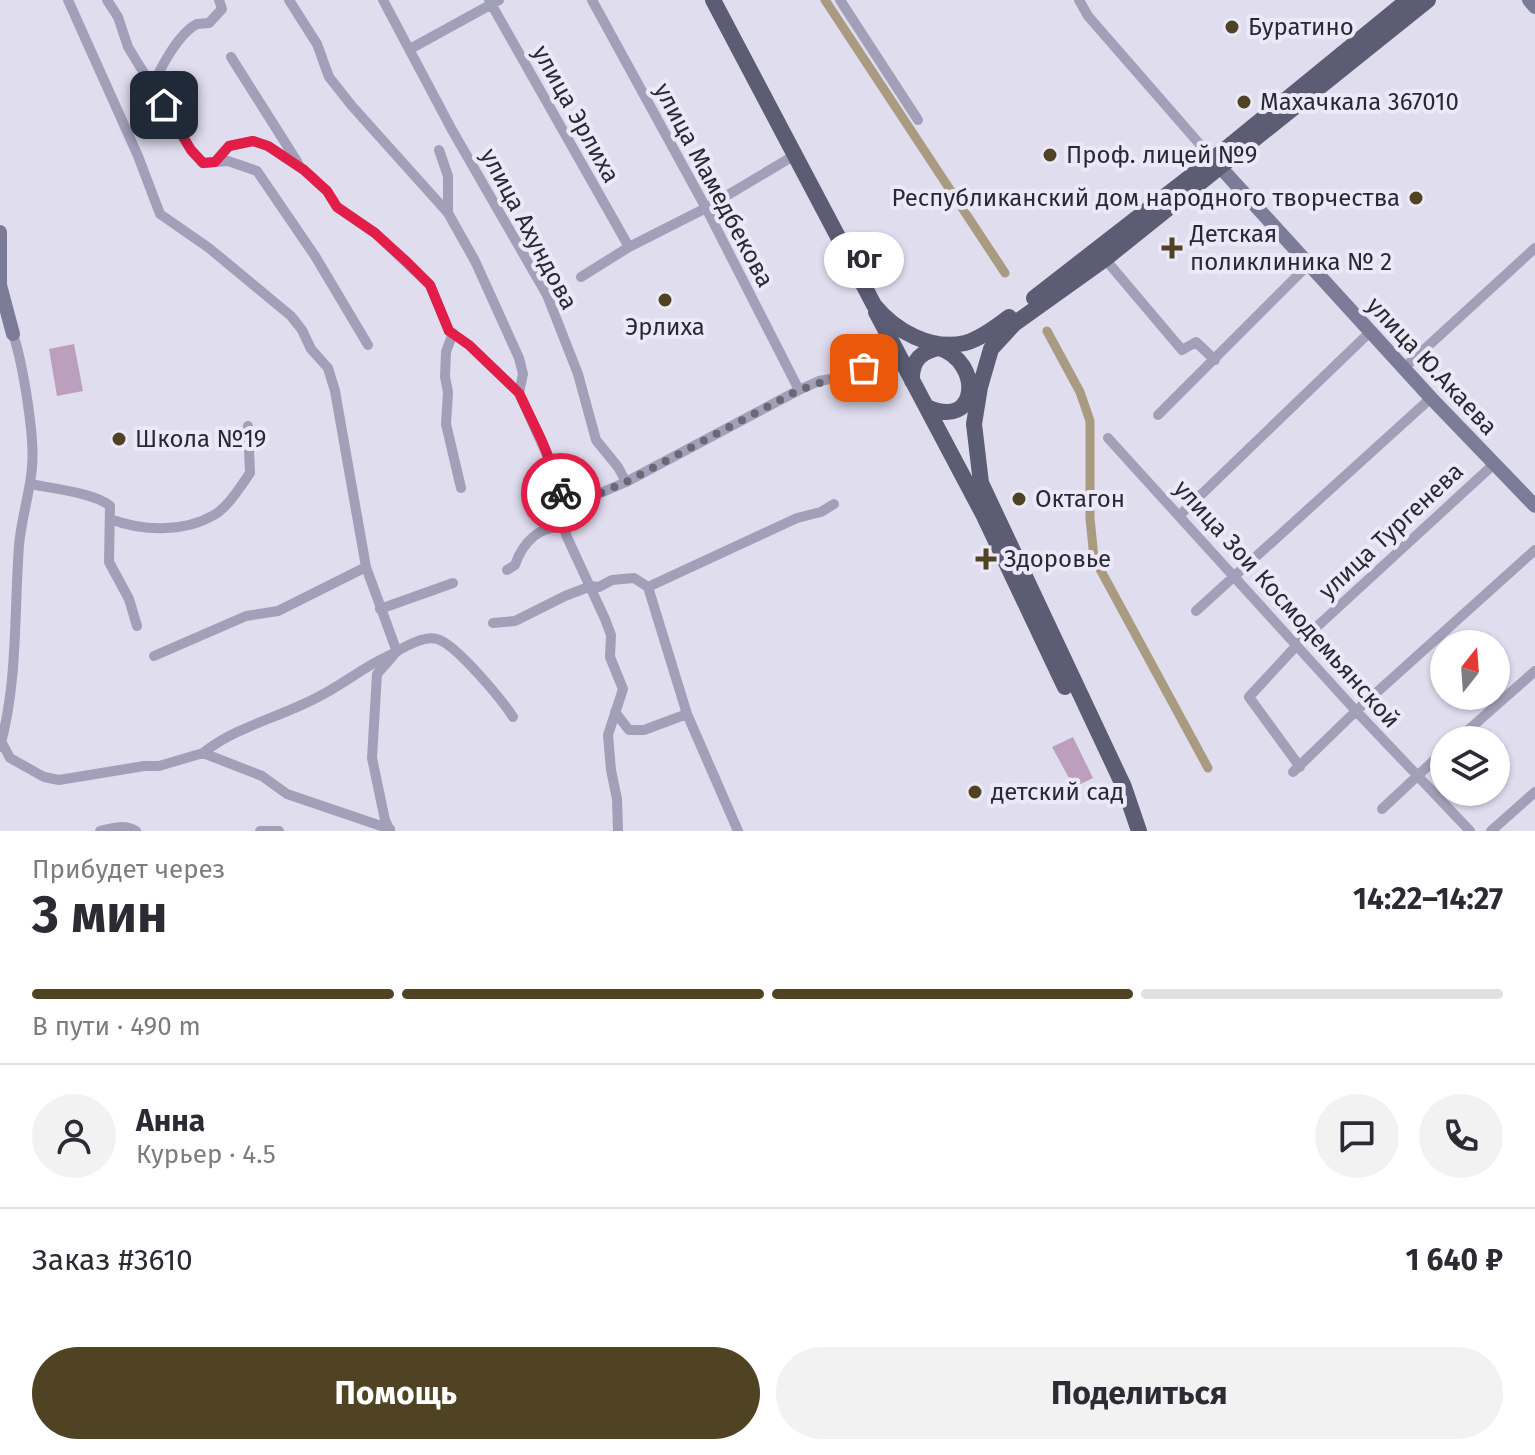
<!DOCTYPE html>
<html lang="ru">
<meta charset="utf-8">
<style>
:root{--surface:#fff;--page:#f2f2f3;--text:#2b2b33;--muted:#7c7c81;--line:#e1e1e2;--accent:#504324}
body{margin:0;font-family:"Fira Sans",sans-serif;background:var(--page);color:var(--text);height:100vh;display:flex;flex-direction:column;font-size:30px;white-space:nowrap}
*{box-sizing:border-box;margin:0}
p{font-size:26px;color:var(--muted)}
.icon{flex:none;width:44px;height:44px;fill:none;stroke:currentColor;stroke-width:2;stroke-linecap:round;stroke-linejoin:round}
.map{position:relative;height:831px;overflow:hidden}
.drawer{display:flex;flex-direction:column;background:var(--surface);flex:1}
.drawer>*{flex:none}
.needle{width:52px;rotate:17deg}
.buttons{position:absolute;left:1430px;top:630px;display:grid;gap:16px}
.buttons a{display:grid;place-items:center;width:80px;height:80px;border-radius:50%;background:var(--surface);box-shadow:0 2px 6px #0004;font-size:40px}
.pin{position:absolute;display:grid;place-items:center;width:68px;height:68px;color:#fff;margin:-34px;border-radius:16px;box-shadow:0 4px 12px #0006}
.courier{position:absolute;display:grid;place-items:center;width:80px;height:80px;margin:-40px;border:6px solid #e11d48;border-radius:50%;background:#fff;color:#222;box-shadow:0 2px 10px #0007}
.bubble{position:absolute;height:56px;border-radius:28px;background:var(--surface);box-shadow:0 2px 6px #0004;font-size:26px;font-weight:700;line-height:56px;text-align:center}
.head em{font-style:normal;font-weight:700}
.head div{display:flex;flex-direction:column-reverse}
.head{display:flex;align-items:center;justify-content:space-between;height:136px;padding:0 32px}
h1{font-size:52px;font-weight:700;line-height:60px}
.bar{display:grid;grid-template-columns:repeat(4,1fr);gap:12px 8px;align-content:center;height:96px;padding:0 32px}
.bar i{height:10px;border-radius:6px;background:var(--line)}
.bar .active{background:var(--accent)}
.bar p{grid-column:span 4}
.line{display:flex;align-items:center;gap:20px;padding:0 32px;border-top:2px solid var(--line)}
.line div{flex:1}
.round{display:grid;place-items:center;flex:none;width:84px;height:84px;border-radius:42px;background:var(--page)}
.primary-button{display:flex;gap:16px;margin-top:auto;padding:16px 32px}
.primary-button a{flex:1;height:92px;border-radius:48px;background:var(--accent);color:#fff;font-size:32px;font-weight:700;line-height:92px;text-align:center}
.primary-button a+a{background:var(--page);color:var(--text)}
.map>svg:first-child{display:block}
.green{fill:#bb9fbc}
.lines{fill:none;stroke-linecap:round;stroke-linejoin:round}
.canal{stroke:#a89b80;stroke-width:9}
.street{stroke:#a2a0b9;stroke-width:10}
.secondary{stroke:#7c7c99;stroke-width:14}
.primary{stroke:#5c5c74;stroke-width:16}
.done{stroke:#696875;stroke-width:8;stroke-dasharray:0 14.4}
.route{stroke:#e11d48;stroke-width:10}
.poi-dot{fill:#504324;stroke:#ebe9f7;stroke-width:3}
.labels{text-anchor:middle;stroke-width:8;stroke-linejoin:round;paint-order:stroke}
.poi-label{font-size:24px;fill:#292934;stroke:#ebe9f7;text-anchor:start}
.street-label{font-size:24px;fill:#292934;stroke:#ebe9f7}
</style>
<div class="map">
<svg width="1535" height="831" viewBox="0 0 1535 831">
<rect width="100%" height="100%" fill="#e0ddef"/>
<!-- green -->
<path class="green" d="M 74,344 L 83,391 L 57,396 L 49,349 Z
M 1073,737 L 1093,778 L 1074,787 L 1052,747 Z"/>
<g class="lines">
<!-- canal -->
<path class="canal" d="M 825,0 L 1005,273
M 1047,331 L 1080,392 L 1090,421 L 1090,518 L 1094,558 L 1208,768"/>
<!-- street -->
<path class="street" d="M 68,0 L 138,156 L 160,214 L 209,248 L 291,316 L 302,330 L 311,349 L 328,368 L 335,391 L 366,567 L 397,652
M 107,0 L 118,17 L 128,47 L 191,150 L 203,163 L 228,161 L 257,171 L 315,256 L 368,345
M 289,0 L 317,44 L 329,77 L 352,106 L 448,213 L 475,261 L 519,358 L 523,374 L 519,393 L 559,482 L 566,535 L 605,619 L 611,635 L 610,657 L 623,689 L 608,735 L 611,770 L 617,799 L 618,831
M 383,0 L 452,130 L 547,295 L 578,374 L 596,440 L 618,467 L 626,482
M 489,0 L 629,247
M 592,0 L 706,208 L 799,390
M 840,0 L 918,120
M 1079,0 L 1088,16 L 1217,164
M 410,49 L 499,0
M 231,57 L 298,163
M 153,87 C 159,69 179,33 197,24 C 197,24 209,23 209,23 L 222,9 L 219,0
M 439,150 L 448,176 L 448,213
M 215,162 L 229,146 L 253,141 L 268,146 L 304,170 L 327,191 L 337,207 L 375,233 L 430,285 L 449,331 L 469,345 L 519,393
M 1105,259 L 1182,350 L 1196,342 L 1215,360
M 581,277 L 629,247 L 706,208 L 795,155
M 453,333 L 446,352 L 445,377 L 448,392 L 446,424 L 461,488
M 1404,368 L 1535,248
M 1158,415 L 1309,264
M 1108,438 L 1356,711 L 1470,831
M 30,484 C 50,488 96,493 110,506 L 109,562 L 129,599 L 137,626
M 563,509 L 626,482 L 799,390 L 819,381 L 842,377 L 896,353
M 1180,515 L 1370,332
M 110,519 C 142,531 183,533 214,515 C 228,507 241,486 250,473 L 248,426
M 507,570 L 515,565 C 522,544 541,522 565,529
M 648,587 L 687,714 L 738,831
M 648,587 L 797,518 L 821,512 L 834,504
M 380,609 L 453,583
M 1196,611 L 1431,398
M 493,623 L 515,621 L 565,596 L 591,586 L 599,587 L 612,580 L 634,578 L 648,587
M 154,656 L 246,616 L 278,611 L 366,567
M 615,712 L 629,730 L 644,730 L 687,714
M 1457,740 L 1535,671
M 1,741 L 10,758 L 44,777 L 59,780 L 144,766 L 159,766 L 203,753
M 0,747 C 18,681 14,613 19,546 C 21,519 30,494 32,467 C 35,437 23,364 13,334
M 1300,767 L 1249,697 L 1297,645 L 1494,464
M 1293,772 L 1356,711 L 1535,550
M 1382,809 L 1444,751
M 390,829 L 287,794 L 262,776 L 203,753 C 237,726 281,717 318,697 C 342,685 362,668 386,657 C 400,650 422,635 437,639 C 456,644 502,700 513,717
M 100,831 C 112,828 125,824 136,831
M 260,831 L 279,831
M 390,831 L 385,820 L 372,758 L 377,674 L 393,656
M 1491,831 L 1535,792"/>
<!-- secondary -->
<path class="secondary" d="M 1529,0 L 1535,7
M 1221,168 L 1431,398 L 1535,506
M 0,232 L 0,285 L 13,334"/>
<!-- primary -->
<path class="primary" d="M 713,0 L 874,305 C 895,331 931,351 965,343 C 980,339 996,327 1009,317
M 1034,298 L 1222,152 L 1408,0
M 876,312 L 984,516 L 1065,687
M 912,381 C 911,359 923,350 943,347
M 927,407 C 979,431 983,362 939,348
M 1139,831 L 1124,787 L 981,483 L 974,424 L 980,387 L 991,349 L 1014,324 L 1105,259 L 1428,0"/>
</g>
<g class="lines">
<!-- done -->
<path class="done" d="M 561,493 L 563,509 L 626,482 L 799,390 L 864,368"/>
<!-- route -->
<path class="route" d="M 164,105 L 191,150 L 203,163 L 215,162 L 229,146 L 253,141 L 268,146 L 304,170 L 327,191 L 337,207 L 375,233 L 407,262 L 430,285 L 449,331 L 469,345 L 519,393 L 541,439 L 559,482 L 561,493"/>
</g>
<!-- markers -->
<g class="poi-dot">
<circle cx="1232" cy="27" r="8"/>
<circle cx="1244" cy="102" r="8"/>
<circle cx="1050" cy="155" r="8"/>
<circle cx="1416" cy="198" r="8"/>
<path d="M1168 236h8v8h8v8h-8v8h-8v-8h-8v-8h8z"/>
<circle cx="665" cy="300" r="8"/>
<circle cx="119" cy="439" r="8"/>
<circle cx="1019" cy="499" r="8"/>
<path d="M982 547h8v8h8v8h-8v8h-8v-8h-8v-8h8z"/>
<circle cx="975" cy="792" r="8"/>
</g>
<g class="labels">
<!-- poi labels -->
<g class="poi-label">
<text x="1248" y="35">Буратино</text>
<text x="1260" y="110">Махачкала 367010</text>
<text x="1066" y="163">Проф. лицей №9</text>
<text x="1400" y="206" text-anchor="end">Республиканский дом народного творчества</text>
<text x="1190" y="242">Детская<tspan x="1190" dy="28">поликлиника № 2</tspan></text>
<text x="665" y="335" text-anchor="middle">Эрлиха</text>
<text x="135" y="447">Школа №19</text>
<text x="1035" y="507">Октагон</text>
<text x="1004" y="567">Здоровье</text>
<text x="991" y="800">детский сад</text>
</g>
<!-- street labels -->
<g class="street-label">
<text transform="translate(576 114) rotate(61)" y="8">улица Эрлиха</text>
<text transform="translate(714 185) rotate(62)" y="8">улица Мамедбекова</text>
<text transform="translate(529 229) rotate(62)" y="8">улица Ахундова</text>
<text transform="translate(1432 366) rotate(47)" y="8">улица Ю.Акаева</text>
<text transform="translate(1391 531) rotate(-43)" y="8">улица Тургенева</text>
<text transform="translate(1287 604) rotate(48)" y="8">улица Зои Космодемьянской</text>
</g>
</g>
</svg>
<div class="buttons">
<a><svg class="needle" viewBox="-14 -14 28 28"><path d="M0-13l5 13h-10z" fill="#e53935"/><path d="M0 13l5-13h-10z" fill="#7c7c81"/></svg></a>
<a><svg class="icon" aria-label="layers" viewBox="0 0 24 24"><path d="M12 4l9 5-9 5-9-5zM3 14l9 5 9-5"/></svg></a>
</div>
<div class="pin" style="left:864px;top:368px;background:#ea580c"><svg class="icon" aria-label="bag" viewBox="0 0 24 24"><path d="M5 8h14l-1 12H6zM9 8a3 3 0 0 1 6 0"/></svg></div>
<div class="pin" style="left:164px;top:105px;background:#1f2937"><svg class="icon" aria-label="home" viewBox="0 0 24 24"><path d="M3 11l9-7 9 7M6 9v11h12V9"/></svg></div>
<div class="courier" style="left:561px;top:493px"><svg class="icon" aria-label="bike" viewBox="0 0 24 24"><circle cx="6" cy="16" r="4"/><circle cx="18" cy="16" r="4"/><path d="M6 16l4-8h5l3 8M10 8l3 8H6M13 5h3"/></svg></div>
<div class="bubble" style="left:824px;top:232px;width:80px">Юг</div>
</div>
<section class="drawer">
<div class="head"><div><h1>3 мин</h1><p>Прибудет через</p></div><em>14:22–14:27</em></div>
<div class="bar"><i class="active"></i><i class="active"></i><i class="active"></i><i></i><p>В пути · 490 m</p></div>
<div class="line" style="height:144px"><a class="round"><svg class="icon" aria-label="person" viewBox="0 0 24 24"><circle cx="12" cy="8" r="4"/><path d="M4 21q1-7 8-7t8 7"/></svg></a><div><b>Анна</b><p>Курьер · 4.5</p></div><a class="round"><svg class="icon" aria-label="chat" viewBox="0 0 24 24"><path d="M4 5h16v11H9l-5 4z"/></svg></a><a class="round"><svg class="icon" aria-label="phone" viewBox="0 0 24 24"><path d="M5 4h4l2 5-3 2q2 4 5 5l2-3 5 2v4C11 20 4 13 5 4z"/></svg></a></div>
<div class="line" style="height:104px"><div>Заказ #3610</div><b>1 640 ₽</b></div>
<div class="primary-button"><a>Помощь</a><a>Поделиться</a></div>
</section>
